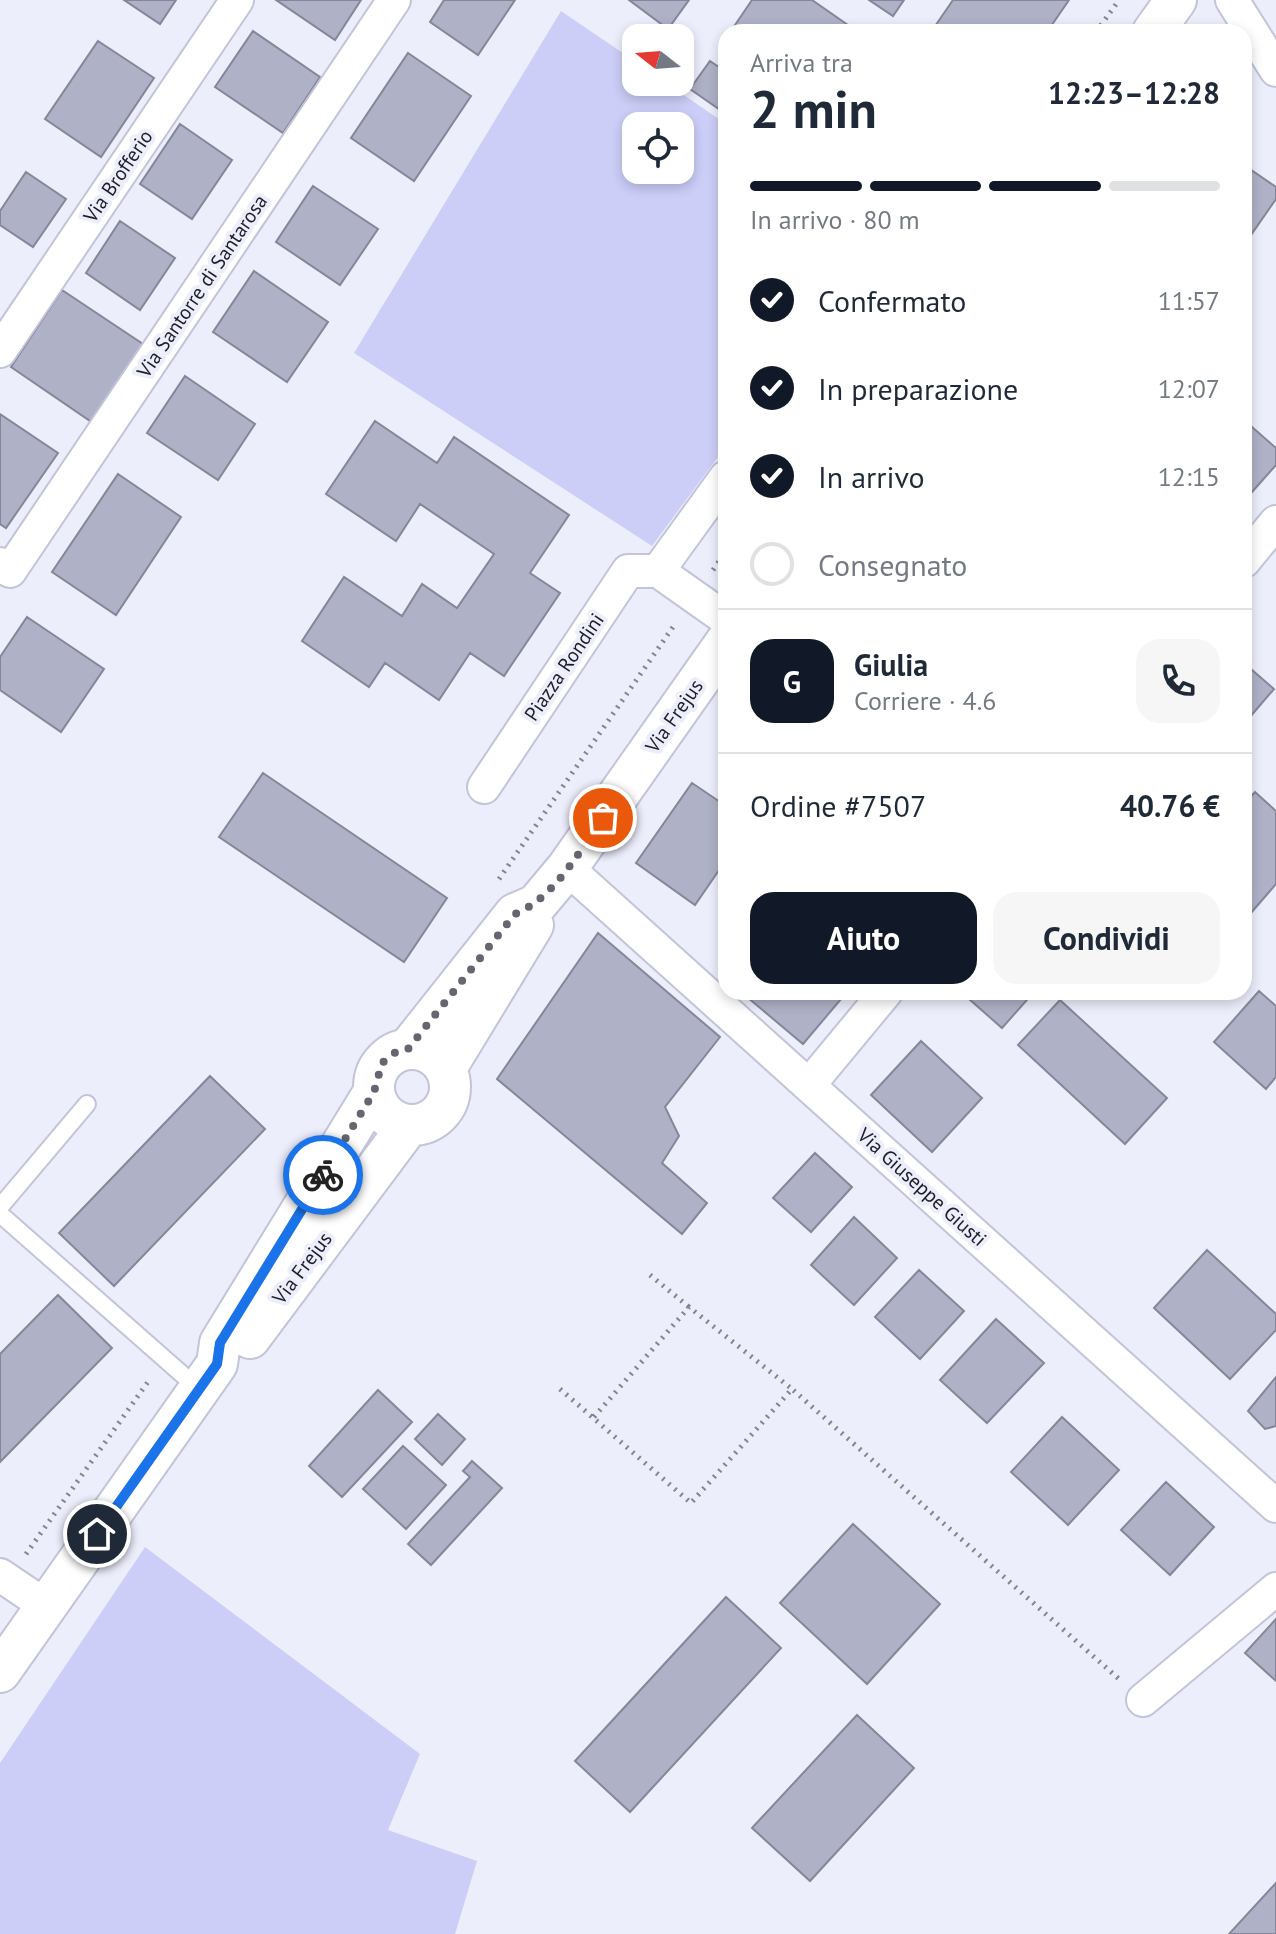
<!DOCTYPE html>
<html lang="it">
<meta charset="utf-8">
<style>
:root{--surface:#fff;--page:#f6f6f7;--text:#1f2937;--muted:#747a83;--line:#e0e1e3;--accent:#111827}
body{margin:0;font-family:"PT Sans",sans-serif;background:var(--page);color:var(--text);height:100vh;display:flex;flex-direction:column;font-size:30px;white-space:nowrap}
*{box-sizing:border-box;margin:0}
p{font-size:26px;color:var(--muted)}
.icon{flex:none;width:44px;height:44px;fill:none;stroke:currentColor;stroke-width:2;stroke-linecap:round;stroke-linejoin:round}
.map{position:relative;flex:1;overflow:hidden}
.sheet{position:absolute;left:718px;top:24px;width:534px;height:976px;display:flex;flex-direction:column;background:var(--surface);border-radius:24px;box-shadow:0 4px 12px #0003}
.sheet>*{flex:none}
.needle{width:52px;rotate:287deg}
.controls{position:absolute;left:622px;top:24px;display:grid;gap:16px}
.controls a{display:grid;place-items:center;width:72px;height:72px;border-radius:16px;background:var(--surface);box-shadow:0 4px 12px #0003;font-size:40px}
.pin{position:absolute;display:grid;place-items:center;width:68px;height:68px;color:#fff;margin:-34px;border:4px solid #fff;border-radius:50%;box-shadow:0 2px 8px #0007}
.courier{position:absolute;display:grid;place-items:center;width:80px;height:80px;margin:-40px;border:6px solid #1a73e8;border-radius:50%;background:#fff;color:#222;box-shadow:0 2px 10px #0007}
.summary em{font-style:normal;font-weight:600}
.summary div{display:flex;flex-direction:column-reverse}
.summary{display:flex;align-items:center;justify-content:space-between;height:136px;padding:0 32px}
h1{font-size:52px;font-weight:600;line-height:60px}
.bar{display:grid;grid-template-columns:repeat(4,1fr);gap:12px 8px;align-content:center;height:96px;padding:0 32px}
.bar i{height:10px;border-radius:6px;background:var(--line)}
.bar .active{background:var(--accent)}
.bar p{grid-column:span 4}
.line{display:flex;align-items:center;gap:20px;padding:0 32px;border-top:2px solid var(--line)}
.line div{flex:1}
.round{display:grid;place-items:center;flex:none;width:84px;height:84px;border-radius:24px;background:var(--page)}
ol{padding:0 32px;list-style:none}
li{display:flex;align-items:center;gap:24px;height:88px}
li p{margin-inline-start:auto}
li .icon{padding:8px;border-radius:50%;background:var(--accent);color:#fff;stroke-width:4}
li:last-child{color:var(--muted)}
li i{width:44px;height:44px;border:4px solid var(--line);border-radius:50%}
.primary-button{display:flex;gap:16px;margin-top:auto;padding:16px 32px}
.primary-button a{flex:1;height:92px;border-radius:24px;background:var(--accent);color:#fff;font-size:32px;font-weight:600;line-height:92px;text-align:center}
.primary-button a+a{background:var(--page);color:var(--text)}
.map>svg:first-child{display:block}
.green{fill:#cccef8;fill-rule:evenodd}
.building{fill:#afb1c6;stroke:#85869a;stroke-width:2}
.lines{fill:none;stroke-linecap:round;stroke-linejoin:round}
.service-casing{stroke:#c2c4d9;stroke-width:20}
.minor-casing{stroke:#c2c4d9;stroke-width:36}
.tertiary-casing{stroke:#c2c4d9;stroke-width:44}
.path{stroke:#848590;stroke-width:5;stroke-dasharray:2 6;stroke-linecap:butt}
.service{stroke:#fff;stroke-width:16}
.minor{stroke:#fff;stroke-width:32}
.tertiary{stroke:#fff;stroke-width:40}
.done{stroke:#656670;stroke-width:8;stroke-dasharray:0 14.4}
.route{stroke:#1a73e8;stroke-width:10}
.labels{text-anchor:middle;stroke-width:8;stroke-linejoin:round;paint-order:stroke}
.street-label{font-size:20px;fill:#1c1d25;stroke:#edeefc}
</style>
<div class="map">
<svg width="1276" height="1934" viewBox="0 0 1276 1934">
<rect width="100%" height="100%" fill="#edeefc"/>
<!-- green -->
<path class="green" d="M 561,11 L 636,62 L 636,82 L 665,82 L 726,124 L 726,446 L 652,546 L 354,353 ZM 636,126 L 680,126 L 680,170 L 636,170 Z
M 145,1547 L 420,1754 L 388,1830 L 477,1861 L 455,1934 L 0,1934 L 0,1763 Z"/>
<!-- building -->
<path class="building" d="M 124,0 L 176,0 L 160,24 Z
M 276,0 L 361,0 L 335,40 Z
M 444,0 L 515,0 L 478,55 L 430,22 Z
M 629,0 L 689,0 L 668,29 Z
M 752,0 L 812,0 L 858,32 L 738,32 L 733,28 Z
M 869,0 L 904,0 L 893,16 Z
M 953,0 L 1069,0 L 1047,32 L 931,32 Z
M 253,31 L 320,77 L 283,133 L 215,87 Z
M 98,41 L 154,78 L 101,157 L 45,119 Z
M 408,53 L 471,96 L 414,181 L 351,138 Z
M 710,61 L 726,72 L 726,114 L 690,89 Z
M 180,124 L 232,160 L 192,219 L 140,184 Z
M 1244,165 L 1276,187 L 1276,199 L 1244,245 Z
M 26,172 L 66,199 L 33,247 L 0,225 L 0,211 Z
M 313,186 L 378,229 L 340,285 L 276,242 Z
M 120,221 L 175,258 L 140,310 L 86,273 Z
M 254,271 L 328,322 L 287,382 L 213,332 Z
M 62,290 L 149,348 L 96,425 L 11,367 Z
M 185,376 L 255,424 L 218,480 L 147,433 Z
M 0,414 L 58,453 L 6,528 L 0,524 Z
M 1244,420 L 1276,448 L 1276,465 L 1244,501 Z
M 375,421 L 437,463 L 454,437 L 569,515 L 530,573 L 560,593 L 504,676 L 470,653 L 439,700 L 385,663 L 369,687 L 302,641 L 344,577 L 402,616 L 422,584 L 457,608 L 494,554 L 420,504 L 396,541 L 326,494 Z
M 118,474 L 181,517 L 116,615 L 52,572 Z
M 27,617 L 104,669 L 61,732 L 0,690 L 0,657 Z
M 1244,663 L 1274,689 L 1244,724 Z
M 263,773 L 447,898 L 404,962 L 219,837 Z
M 692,783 L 726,806 L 726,860 L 695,905 L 636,863 Z
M 1255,792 L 1276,811 L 1276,884 L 1244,921 L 1244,804 Z
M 598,933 L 720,1037 L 665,1107 L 679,1136 L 662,1163 L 707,1203 L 682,1234 L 497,1079 Z
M 1259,991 L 1276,1006 L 1276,1077 L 1266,1089 L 1214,1042 Z
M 741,992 L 847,992 L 803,1044 Z
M 961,992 L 1034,992 L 1002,1028 Z
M 1060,1000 L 1167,1098 L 1125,1144 L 1018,1045 Z
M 921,1041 L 982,1098 L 932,1152 L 871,1095 Z
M 210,1076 L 265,1129 L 114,1286 L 59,1233 Z
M 815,1153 L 852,1187 L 811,1232 L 773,1198 Z
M 854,1217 L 897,1258 L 854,1305 L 811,1265 Z
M 1207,1250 L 1276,1314 L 1276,1330 L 1230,1379 L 1154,1308 Z
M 919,1270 L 964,1311 L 920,1359 L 875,1317 Z
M 58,1295 L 112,1348 L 0,1462 L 0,1354 Z
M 996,1319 L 1044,1363 L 987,1423 L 940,1380 Z
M 1276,1377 L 1276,1426 L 1265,1429 L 1248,1411 Z
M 378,1390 L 412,1422 L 342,1497 L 309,1466 Z
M 438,1414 L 465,1439 L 442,1465 L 415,1439 Z
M 1062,1417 L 1119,1470 L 1068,1525 L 1011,1472 Z
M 403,1446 L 446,1485 L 406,1529 L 363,1489 Z
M 472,1461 L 502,1488 L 431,1565 L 408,1544 L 470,1477 L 463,1471 Z
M 1166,1482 L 1214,1527 L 1170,1575 L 1121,1530 Z
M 853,1524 L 940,1604 L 867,1684 L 780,1603 Z
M 726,1597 L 781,1648 L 630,1812 L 575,1761 Z
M 1276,1619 L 1276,1681 L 1245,1653 Z
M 857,1715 L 914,1768 L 810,1881 L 752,1828 Z
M 1276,1883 L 1276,1934 L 1229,1934 Z"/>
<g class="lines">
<!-- service casing -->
<g class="service-casing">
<path id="service" d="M 0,1207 L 87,1104
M 0,1214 L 200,1390"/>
</g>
<!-- minor casing -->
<g class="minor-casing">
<path id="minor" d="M 1232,0 L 1276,70
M 0,351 L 237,0
M 1244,561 L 1276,522
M 0,564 L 10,571 L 394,0
M 658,571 L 726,477
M 658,571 L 726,619
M 484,787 L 628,571 L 658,571
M 567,868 L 1276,1506
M 809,1085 L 886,992
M 0,1575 L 46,1606
M 1143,1700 L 1276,1589"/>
</g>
<!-- tertiary casing -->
<g class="tertiary-casing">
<path id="tertiary" d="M 1153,32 L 1176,0
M374 1087a38 38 0 1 1 76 0a38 38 0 1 1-76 0Z
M 408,1049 L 515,914 L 536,905 L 567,868 L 726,642
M 446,1068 L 533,925
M 250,1338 L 409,1125
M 0,1672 L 217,1364 L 220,1343 L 374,1092"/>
</g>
<!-- path -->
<path class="path" d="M 1096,32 L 1119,0
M 713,570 L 726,551
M 499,879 L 675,624
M 650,1275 L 689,1307
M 560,1389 L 691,1503 L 792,1389 L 1119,1679
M 594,1417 L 689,1307 L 792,1389
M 26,1554 L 150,1379"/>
<!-- service -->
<use href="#service" class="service"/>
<!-- minor -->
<use href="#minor" class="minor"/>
<!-- tertiary -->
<use href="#tertiary" class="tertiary"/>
</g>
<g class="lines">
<!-- done -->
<path class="done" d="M 323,1175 L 374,1092 L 382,1063 L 394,1053 L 408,1049 L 515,914 C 555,897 578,853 603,818"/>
<!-- route -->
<path class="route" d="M 97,1534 L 217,1364 L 220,1343 L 323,1175"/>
</g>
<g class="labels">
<!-- street labels -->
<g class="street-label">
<text transform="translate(118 176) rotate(-56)" y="7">Via Brofferio</text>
<text transform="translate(202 286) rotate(-56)" y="7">Via Santorre di Santarosa</text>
<text transform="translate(564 667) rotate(-56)" y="7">Piazza Rondini</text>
<text transform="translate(674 716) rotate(-55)" y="7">Via Frejus</text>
<text transform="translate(922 1187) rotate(42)" y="7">Via Giuseppe Giusti</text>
<text transform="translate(302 1268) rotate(-53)" y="7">Via Frejus</text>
</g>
</g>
</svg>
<div class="controls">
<a><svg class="needle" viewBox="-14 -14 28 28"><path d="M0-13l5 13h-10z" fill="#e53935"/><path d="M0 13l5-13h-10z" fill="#747a83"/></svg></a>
<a><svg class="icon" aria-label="locate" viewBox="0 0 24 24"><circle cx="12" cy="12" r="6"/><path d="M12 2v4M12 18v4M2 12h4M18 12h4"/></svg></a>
</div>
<div class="pin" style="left:603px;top:818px;background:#ea580c"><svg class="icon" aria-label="bag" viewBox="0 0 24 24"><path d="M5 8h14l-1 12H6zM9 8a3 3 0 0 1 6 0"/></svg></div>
<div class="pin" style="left:97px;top:1534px;background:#1f2937"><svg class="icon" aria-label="home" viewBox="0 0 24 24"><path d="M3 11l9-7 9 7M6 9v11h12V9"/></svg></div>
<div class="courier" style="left:323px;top:1175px"><svg class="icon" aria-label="bike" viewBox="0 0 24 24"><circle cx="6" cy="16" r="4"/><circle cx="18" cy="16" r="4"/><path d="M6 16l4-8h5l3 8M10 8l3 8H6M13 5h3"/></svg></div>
<section class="sheet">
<div class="summary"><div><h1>2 min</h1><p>Arriva tra</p></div><em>12:23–12:28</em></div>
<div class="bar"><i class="active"></i><i class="active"></i><i class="active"></i><i></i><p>In arrivo · 80 m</p></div>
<ol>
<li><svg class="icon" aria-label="check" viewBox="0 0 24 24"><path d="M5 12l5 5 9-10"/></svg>Confermato<p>11:57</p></li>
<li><svg class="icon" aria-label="check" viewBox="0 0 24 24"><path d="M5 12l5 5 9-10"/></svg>In preparazione<p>12:07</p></li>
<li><svg class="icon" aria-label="check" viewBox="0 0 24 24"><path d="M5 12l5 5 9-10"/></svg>In arrivo<p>12:15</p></li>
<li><i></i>Consegnato</li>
</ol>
<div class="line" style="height:144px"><b class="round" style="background:var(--accent);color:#fff">G</b><div><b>Giulia</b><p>Corriere · 4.6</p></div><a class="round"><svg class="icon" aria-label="phone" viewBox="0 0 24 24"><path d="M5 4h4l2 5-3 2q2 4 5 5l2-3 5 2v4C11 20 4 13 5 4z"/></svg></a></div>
<div class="line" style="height:104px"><div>Ordine #7507</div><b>40.76 €</b></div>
<div class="primary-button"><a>Aiuto</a><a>Condividi</a></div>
</section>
</div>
